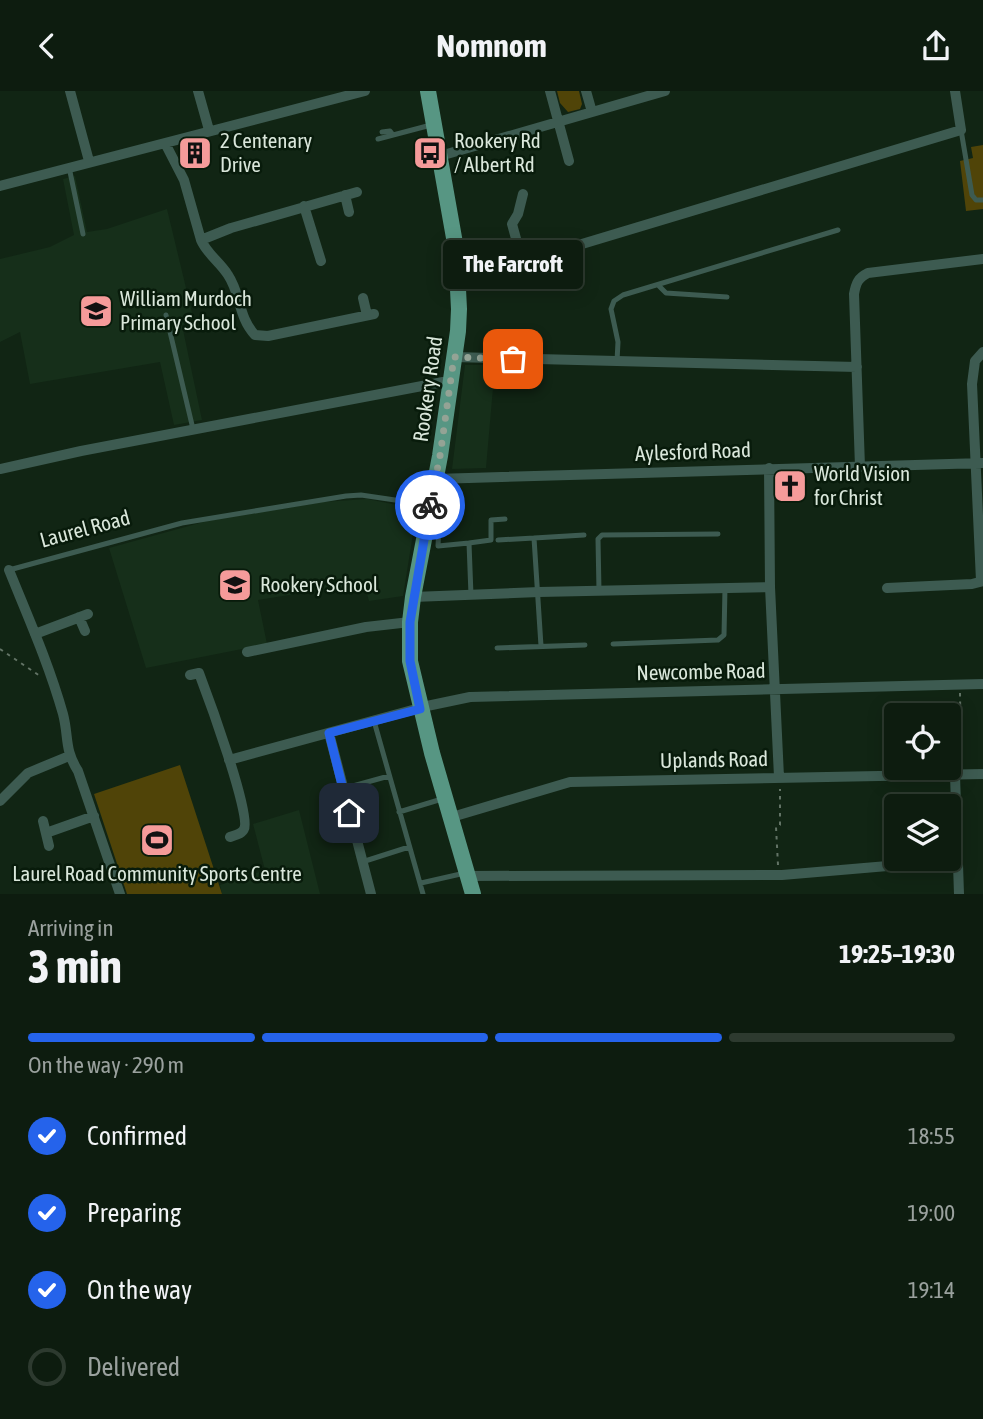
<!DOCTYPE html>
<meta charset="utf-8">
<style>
:root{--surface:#0d1c0f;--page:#1b291d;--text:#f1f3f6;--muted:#9aa19e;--line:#2d3a2f;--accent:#2563eb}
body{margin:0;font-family:"Asap Condensed",sans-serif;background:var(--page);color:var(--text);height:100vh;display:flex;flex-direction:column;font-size:26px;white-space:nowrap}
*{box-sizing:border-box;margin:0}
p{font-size:23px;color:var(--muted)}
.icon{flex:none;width:38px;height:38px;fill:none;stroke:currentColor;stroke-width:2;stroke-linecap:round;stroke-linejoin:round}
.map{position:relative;height:803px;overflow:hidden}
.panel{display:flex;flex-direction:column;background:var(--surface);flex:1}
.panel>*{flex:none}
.fabs{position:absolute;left:884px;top:612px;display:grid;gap:14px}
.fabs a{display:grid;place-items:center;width:77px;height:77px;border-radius:7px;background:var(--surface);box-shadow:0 4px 18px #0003,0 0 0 2px var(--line);font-size:35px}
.pin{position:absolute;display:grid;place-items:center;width:60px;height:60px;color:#fff;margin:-30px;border-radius:14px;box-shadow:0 4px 10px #0006}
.courier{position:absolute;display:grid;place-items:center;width:70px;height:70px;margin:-35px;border:5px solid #2563eb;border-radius:50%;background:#fff;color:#222;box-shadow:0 2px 9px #0007}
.bubble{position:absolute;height:49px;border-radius:7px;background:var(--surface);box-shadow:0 4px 18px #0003,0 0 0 2px var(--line);font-size:23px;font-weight:700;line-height:49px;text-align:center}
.head em{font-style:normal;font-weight:700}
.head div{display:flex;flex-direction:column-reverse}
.head{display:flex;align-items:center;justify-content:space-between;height:119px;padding:0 28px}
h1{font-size:46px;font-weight:700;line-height:52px}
.bar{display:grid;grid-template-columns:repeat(4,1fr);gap:10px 7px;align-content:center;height:84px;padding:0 28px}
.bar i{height:9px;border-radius:5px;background:var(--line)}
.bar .active{background:var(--accent)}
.bar p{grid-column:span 4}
ol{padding:0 28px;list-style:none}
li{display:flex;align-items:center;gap:21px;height:77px}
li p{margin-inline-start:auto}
li .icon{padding:7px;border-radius:50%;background:var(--accent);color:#fff;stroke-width:4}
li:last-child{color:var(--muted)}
li i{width:38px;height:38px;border:4px solid var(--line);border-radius:50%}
header{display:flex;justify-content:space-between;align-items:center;height:91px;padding:0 28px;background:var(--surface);font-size:32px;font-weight:700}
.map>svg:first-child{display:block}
.built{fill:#162f1a}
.green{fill:#504408}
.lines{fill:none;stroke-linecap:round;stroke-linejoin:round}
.path{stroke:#637466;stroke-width:2;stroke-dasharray:3.5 5;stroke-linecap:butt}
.lane{stroke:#3d5b51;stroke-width:5}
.street{stroke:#3d5b51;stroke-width:10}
.primary{stroke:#579683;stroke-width:16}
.done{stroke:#94a395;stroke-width:7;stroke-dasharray:0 12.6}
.route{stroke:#2563eb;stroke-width:9}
.labels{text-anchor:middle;stroke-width:5;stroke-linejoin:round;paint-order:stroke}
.poi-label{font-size:21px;fill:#dae7db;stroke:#081b0b;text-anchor:start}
.street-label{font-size:21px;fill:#dae7db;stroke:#081b0b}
</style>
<header><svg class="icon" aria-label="back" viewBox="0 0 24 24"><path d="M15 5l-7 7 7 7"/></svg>Nomnom<svg class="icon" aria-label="share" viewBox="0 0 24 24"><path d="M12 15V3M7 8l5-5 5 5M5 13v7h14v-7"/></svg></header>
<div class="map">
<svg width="983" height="803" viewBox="0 0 983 803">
<rect width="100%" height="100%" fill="#112514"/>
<!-- built -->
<path class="built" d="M 75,85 L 87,141 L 107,138 L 167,118 L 194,230 L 182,234 L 202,329 L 174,334 L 160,271 L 30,293 L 20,241 L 0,251 L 0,168 L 50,156 L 74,144 L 63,88 Z
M 465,274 L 495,274 L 486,377 L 452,378 Z
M 367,408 L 417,418 L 403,505 L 369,510 L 364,492 L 258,509 L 267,553 L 146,577 L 109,457 L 207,430 L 323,411 Z
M 299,719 L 320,803 L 222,803 L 220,794 L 265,779 L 253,733 Z"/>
<!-- green -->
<path class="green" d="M 557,0 L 579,0 L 582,13 L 580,18 L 568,21 L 560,12 Z
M 983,54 L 983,118 L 966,120 L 960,70 L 973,67 L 971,56 Z
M 180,674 L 222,803 L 127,803 L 94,703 Z"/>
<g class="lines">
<!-- path -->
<path class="path" d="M 0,558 L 40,585
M 960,602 L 961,673
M 778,774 L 776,736 L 780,734 L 780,698"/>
<!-- lane -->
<path class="lane" d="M 961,39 L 972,104 L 976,109 L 983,109
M 382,41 L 390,40 L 393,44
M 378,48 L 431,34
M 69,76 L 83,143
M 658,194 L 666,202 L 727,206
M 166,224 L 193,338
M 617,270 L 618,251 L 611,218 L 614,210 L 623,204 L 838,139
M 439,434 L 438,455 L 469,452 L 471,504
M 498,449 L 534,447
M 469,452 L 491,449 L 491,429 L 505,428
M 9,479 L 182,432 L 346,405 L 361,404 L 429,414
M 599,500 L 598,448 L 602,444 L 718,443
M 613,553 L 718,549 L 724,544 L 725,497
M 541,555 L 534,447 L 584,444
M 497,557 L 585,554
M 374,630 L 423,803
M 342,698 L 389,685
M 399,721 L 442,708
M 362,771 L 409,756
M 421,792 L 465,782"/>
<!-- street -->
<path class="street" d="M 70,0 L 89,70
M 198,0 L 209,39
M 550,0 L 569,70
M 586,0 L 592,21
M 165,52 L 184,89 L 201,149 C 207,163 220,171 228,184 C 241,203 238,226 255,244 L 268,245 L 374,223
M 440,65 L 665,0
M 0,95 L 365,0
M 345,104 L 349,121
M 304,115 L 321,170
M 201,149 L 231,137 L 357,101
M 523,173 L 512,133 L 518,123 L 523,103
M 459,190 L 961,39 L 955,0
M 363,207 L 367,224
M 454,266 L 857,276
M 860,376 L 854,203 C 856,192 858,187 868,182 L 983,168
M 769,377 L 770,496 L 779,686
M 0,378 L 81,360 L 443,291 L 451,292
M 435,388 L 983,372
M 9,479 C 28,526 49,573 63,623 C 69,646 64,658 78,680 L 120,803
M 981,490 L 972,293 L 975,270 L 983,261
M 887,497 L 972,493 L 983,490
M 413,506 L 539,501 L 770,496
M 79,526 L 85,540
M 35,543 L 88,523
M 247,561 L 366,536 L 410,531
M 190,584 L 199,582 C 207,603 252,725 244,738 C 242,743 235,744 230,746
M 329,642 L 371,803
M 229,669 L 427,615 L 470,606 L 983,593
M 955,684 L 959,803
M 0,710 L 28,682 L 69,665
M 452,726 L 570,691 L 983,683
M 43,730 L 49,755
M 46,742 L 94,725
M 469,785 L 782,784 L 958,769"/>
<!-- primary -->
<path class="primary" d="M 428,0 L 456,158 L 459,218 L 458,240 L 440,365 L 413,506 L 410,531 L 410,570 L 432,662 L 473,803"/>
</g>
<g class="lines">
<!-- done -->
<path class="done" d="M 430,414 L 440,365 L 454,266 L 513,268"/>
<!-- route -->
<path class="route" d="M 349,722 L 329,642 L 420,618 L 410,570 L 410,531 L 430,414"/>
</g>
<!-- icons -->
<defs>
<g id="building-square" transform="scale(1.75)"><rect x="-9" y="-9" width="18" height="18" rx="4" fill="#f59b9a" stroke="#081b0b"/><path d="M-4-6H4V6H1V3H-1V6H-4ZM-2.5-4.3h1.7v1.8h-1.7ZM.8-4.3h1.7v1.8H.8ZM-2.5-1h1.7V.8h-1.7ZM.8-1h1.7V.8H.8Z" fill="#111"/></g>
<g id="bus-square" transform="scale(1.75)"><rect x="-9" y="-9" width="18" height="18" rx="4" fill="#f59b9a" stroke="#081b0b"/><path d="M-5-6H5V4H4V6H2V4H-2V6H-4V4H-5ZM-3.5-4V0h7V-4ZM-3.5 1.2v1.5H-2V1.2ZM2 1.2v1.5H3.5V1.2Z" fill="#111"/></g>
<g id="school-square" transform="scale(1.75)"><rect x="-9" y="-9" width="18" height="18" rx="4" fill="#f59b9a" stroke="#081b0b"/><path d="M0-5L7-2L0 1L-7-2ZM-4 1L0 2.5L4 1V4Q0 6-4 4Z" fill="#111"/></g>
<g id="church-square" transform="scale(1.75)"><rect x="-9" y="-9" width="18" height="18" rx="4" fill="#f59b9a" stroke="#081b0b"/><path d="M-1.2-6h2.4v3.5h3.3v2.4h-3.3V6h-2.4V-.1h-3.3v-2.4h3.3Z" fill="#111"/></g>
<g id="stadium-square" transform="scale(1.75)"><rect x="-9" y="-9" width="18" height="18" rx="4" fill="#f59b9a" stroke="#081b0b"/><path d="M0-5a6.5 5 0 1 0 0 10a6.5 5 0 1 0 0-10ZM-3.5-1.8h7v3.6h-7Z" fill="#111"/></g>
</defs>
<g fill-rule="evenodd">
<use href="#building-square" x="195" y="62"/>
<use href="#bus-square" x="430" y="62"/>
<use href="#school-square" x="96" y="220"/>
<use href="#church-square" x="790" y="395"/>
<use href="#school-square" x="235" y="494"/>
<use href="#stadium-square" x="157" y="749"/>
</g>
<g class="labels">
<!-- poi labels -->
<g class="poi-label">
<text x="220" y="57">2 Centenary<tspan x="220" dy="24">Drive</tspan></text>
<text x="454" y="57">Rookery Rd<tspan x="454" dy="24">/ Albert Rd</tspan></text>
<text x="120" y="215">William Murdoch<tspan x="120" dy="24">Primary School</tspan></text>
<text x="814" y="390">World Vision<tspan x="814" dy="24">for Christ</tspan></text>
<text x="260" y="501">Rookery School</text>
<text x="157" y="790" text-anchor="middle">Laurel Road Community Sports Centre</text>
</g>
<!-- street labels -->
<g class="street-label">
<text transform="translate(428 298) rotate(-82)" y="7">Rookery Road</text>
<text transform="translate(693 361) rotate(-2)" y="7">Aylesford Road</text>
<text transform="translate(85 438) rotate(-15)" y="7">Laurel Road</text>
<text transform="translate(701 581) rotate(-1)" y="7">Newcombe Road</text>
<text transform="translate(714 669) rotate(-1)" y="7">Uplands Road</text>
</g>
</g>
</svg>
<div class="fabs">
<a><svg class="icon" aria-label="locate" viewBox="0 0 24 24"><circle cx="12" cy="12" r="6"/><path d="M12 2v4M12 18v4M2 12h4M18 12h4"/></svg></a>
<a><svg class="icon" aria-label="layers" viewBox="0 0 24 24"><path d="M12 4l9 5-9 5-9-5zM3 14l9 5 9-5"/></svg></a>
</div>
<div class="pin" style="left:513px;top:268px;background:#ea580c"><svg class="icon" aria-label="bag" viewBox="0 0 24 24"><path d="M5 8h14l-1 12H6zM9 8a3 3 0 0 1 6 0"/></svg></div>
<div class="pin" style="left:349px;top:722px;background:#1f2937"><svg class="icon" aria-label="home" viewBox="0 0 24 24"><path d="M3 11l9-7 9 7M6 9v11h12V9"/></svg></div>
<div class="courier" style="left:430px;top:414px"><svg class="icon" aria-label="bike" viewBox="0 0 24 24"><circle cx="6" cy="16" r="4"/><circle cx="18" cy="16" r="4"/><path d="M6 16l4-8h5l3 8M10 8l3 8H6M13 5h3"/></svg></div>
<div class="bubble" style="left:443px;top:149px;width:140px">The Farcroft</div>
</div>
<section class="panel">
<div class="head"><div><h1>3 min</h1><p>Arriving in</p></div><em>19:25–19:30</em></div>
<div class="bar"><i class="active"></i><i class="active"></i><i class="active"></i><i></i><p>On the way · 290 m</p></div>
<ol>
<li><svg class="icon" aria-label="check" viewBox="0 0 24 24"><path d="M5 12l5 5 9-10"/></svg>Confirmed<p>18:55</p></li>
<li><svg class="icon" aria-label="check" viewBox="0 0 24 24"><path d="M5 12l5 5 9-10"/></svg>Preparing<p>19:00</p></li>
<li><svg class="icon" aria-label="check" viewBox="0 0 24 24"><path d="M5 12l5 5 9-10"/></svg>On the way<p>19:14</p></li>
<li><i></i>Delivered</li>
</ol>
</section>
